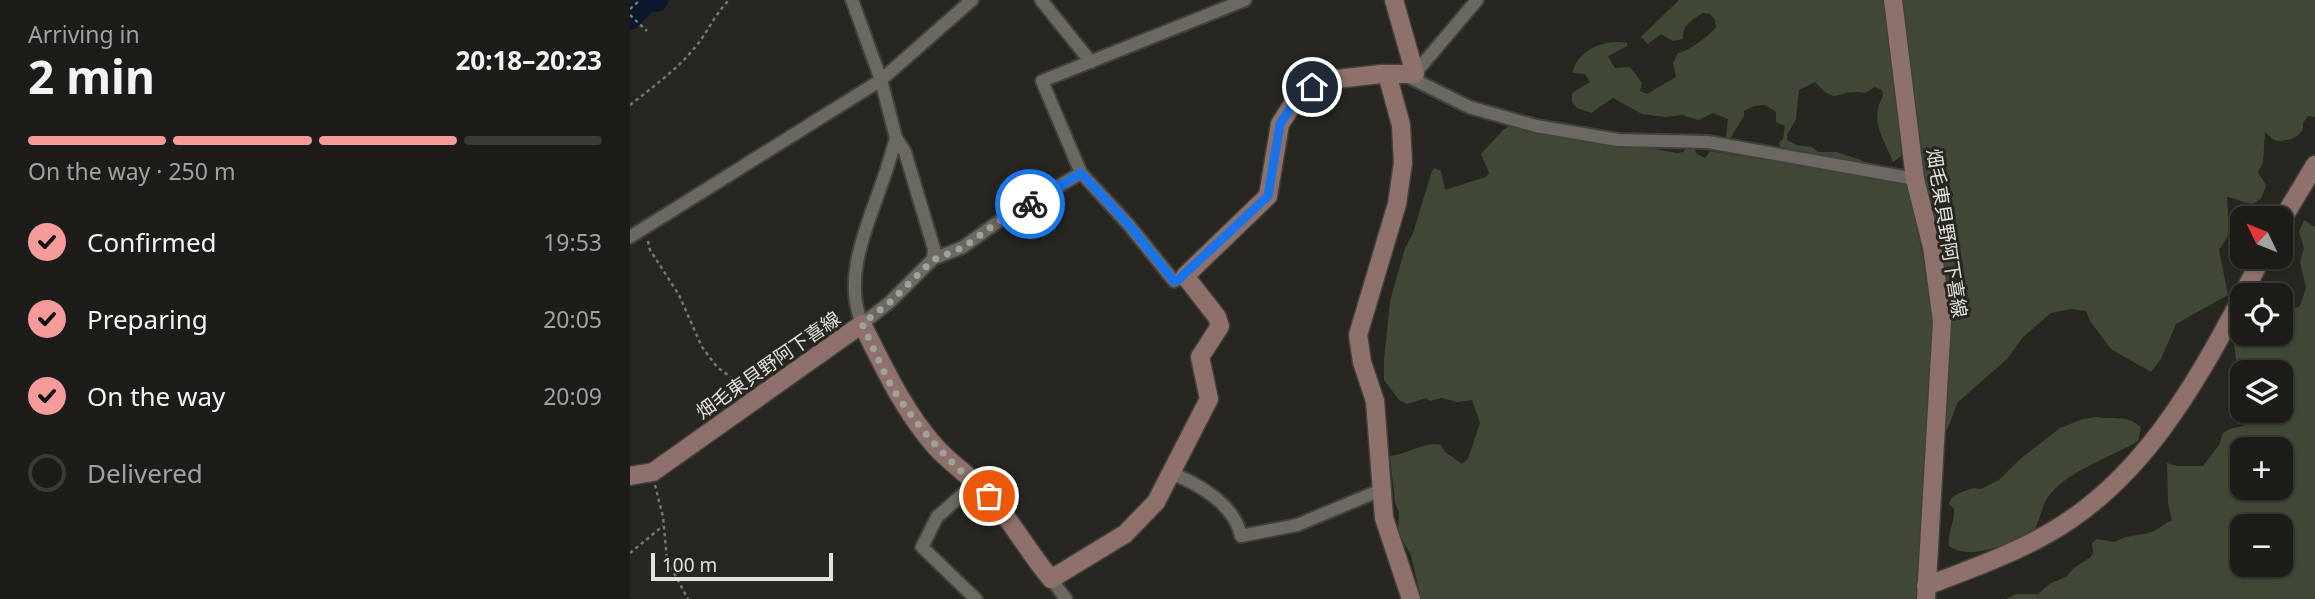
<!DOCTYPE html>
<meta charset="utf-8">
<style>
:root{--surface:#1e1c18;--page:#2b2925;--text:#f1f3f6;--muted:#a1a1a2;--line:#3c3a37;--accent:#f59b9a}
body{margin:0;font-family:"Noto Sans","Noto Sans JP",sans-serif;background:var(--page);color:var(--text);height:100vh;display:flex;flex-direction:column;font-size:26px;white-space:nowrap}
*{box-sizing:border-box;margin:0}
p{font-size:23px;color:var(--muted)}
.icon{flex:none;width:38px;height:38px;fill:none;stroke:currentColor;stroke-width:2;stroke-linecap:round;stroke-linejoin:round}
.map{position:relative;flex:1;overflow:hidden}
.drawer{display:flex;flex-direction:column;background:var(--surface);width:630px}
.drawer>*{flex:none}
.needle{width:46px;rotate:313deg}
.controls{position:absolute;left:1600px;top:206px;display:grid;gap:14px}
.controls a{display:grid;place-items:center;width:63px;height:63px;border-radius:14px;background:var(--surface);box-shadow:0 2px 5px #0004,0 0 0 2px var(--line);font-size:35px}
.scale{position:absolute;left:21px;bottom:18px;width:182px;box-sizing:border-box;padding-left:7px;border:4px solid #e2e1dd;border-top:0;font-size:19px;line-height:24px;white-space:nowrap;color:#e2e1dd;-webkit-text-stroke:5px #282620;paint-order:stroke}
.pin{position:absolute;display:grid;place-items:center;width:60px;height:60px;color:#fff;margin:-30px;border:4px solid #fff;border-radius:50%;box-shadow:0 2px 7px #0007}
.courier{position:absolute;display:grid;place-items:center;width:70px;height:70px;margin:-35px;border:5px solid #1a73e8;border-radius:50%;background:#fff;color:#222;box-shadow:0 2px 9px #0007}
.overview em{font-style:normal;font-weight:700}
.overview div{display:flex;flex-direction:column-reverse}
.overview{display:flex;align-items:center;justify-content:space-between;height:119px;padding:0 28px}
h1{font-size:46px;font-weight:700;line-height:52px}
.bar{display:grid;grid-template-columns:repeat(4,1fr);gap:10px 7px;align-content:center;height:84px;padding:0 28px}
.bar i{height:9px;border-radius:5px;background:var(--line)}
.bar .on{background:var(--accent)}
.bar p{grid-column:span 4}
ol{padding:0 28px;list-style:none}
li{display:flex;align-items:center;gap:21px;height:77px}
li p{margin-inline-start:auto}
li .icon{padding:7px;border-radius:50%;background:var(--accent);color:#111;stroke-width:4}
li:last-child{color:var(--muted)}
li i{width:38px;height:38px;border:4px solid var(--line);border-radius:50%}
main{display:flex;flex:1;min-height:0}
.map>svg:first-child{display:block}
.green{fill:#414936;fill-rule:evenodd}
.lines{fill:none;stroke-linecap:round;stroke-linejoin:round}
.river{stroke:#0b172c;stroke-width:23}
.street-casing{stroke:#43413d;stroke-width:16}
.secondary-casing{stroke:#43413d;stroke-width:21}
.path{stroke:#787671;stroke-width:2.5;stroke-dasharray:3.5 3.5;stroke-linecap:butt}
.street{stroke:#6c6962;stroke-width:12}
.secondary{stroke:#8e716a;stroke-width:18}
.done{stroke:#a1a09b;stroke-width:7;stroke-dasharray:0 12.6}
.route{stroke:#1a73e8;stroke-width:9}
.labels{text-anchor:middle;stroke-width:6;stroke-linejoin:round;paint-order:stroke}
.street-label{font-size:19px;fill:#e2e1dd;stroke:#282620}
</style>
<main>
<section class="drawer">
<div class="overview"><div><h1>2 min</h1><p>Arriving in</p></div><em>20:18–20:23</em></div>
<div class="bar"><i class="on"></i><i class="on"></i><i class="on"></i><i></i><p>On the way · 250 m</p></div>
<ol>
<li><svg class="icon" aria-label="check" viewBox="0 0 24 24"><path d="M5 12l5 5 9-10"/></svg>Confirmed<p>19:53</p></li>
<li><svg class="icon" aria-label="check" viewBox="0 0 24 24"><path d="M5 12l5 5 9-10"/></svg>Preparing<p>20:05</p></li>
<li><svg class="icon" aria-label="check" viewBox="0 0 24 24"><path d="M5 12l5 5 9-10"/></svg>On the way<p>20:09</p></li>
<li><i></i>Delivered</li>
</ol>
</section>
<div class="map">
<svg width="1685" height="599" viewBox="0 0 1685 599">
<rect width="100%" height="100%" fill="#282620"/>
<!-- green -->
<path class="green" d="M 1049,0 L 1254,0 L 1274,154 L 1263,162 C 1257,145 1242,126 1249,105 C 1250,102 1252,98 1253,95 L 1252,90 L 1245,87 L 1235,93 C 1204,87 1210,109 1185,82 L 1169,90 L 1166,119 L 1157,135 L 1157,140 L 1167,145 L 1182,147 L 1188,152 L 1206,152 L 1231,160 L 1234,165 L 1151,151 L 1149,143 L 1153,139 L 1155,126 L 1146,122 L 1146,112 L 1135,105 L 1124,106 L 1114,111 L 1114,116 L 1100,139 L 1096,138 L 1098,119 L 1083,113 L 1069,120 L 1052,115 L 1035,117 L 1012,114 L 983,98 L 961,113 L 947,108 L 942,102 L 942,93 L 960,82 L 955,74 L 943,73 C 946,50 976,38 997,43 L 997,46 L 978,56 L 985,68 L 1000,67 L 1012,83 L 1010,91 L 1017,94 L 1046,77 L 1043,63 L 1048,53 C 1057,52 1079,36 1086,27 L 1085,20 L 1080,14 L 1073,13 C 1062,20 1052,25 1053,39 L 1043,41 L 1031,34 L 1018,44 L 1011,37 Z
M 1268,0 L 1685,0 L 1685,117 L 1678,116 L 1673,123 C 1675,135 1660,141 1649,141 C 1643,141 1639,135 1635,132 L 1633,162 L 1628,172 L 1636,185 C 1628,216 1614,199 1597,197 L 1599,234 L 1589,250 L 1598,295 L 1546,324 L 1531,359 L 1521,372 L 1481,349 L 1460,321 L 1456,311 L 1441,309 L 1421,313 L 1393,337 L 1377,359 L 1327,403 L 1320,423 L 1313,436 L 1295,197 Z
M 897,115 L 1010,146 L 1047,153 L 1053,152 L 1058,147 L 1064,149 L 1067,154 L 1075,158 L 1080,151 L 1274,182 C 1282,194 1283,210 1286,224 C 1295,264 1302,303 1305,343 L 1288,599 L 791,599 L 781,555 L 768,533 L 769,512 L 765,503 L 760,456 C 778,454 795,441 811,445 L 815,452 L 832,464 L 838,459 L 850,423 L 842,400 L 827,402 L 811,398 L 800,401 L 796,398 L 777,404 L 769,400 L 754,380 L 754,360 L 760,301 L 775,248 L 783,233 L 802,171 L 805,168 L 811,171 L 815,190 L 856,177 L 859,173 L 851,154 L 873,130 Z
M 1674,220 L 1685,227 L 1685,599 L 1376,599 L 1386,594 L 1408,594 L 1421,583 L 1436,577 L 1444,568 L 1461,557 L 1463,552 L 1462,543 L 1467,539 L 1485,542 C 1498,533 1515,537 1528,529 C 1534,525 1535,522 1542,521 L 1538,503 L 1537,463 L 1547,466 L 1573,466 L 1589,445 L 1593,433 C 1603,426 1612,428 1622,422 L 1613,411 L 1650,411 L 1650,373 L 1612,373 L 1612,411 L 1600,403 L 1608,372 L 1604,345 L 1617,334 L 1650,334 L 1650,316 L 1670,306 L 1676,288 L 1670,262 L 1674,248 L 1669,232 ZM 1612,450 L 1650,450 L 1650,488 L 1612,488 ZM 1612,527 L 1650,527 L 1650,565 L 1612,565 Z
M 1466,417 C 1483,420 1499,414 1511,428 L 1508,441 C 1481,458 1431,472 1415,502 C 1411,512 1408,524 1403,534 C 1379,542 1342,562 1319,546 C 1317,534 1325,523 1324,509 L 1319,504 L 1322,497 L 1332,492 L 1343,488 L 1351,489 L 1369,480 L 1389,460 L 1430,428 L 1453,419 Z"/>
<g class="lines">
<!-- river -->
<path class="river" d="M 0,18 L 16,2 L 27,0"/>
<!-- street casing -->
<g class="street-casing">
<path id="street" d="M 222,0 L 251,80 L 266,138 L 275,152 L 304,249 L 303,259
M 411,0 L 461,62
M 847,0 L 781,78 L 839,107 L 906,126 L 988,140 L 1078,142 L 1285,179
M 266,138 C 262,152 258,166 253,180 C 238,225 212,276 232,324 L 260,302 L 303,259 L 333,247 L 372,219 L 451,173
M 0,237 L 251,80 L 342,0
M 555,276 L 544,281 L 498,224 L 451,173 L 412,81 L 615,0
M 540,473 C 568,483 605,505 611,536 L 667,525 L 751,490
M 344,484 L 307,517 L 292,547 L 346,599
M 421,579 L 436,599"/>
</g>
<!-- secondary casing -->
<g class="secondary-casing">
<path id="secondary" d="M 1263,0 L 1285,179 L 1302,247 L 1312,321 L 1296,599
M 766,74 L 757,74 L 771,125 L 773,163 L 767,204 L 728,335 L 732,362 L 745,401 L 754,518 L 781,599
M 1650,223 L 1685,165
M 1612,296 L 1632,257
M 0,476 L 23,472 L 232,324 C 254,367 272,408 304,445 C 322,466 351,483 367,505 C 386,529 401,555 421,579 L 495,534 L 526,502 L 579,399 L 570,357 L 590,326 L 587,317 L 555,276 L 638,196 L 650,124 L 661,107 L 682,87 L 698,80 L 751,74 L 785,74 L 764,0
M 1296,586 C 1338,570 1380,555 1419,533 C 1511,481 1564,387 1612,297"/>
</g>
<!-- path -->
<path class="path" d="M 0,9 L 10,0
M 0,15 L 17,31
M 0,105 C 24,86 48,69 67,45 C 78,31 86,13 99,0
M 18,241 L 20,250 L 49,295 L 72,347 L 87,367 L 117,389
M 25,485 L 33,517 L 37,560 L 58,599
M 0,553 L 33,526"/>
<!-- street -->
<use href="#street" class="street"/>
<!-- secondary -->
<use href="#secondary" class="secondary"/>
</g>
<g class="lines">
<!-- done -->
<path class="done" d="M 359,496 C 323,466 291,432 265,392 C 252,371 243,346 232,324 L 260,302 L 303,260 L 334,247 L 372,219 L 400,204"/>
<!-- route -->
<path class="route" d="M 400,204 L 451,173 L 498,224 L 544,281 L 548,280 L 638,196 L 650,124 L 661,107 L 682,87"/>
</g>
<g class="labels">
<!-- street labels -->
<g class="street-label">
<text transform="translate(1317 233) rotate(81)" y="7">畑毛東貝野阿下喜線</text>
<text transform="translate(138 365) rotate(-35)" y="7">畑毛東貝野阿下喜線</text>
</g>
</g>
</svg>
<div class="controls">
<a><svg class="needle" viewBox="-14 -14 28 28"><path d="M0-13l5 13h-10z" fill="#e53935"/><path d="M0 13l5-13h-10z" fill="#a1a1a2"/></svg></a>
<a><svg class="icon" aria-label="locate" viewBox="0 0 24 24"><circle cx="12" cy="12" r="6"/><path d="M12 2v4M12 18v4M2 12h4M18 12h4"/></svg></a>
<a><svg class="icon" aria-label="layers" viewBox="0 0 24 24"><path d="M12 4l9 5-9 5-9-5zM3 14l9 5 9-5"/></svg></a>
<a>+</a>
<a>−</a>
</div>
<div class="scale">100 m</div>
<div class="pin" style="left:359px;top:496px;background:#ea580c"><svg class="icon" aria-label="bag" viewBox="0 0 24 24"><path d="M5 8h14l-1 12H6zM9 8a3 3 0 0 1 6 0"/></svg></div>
<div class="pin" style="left:682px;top:87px;background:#1f2937"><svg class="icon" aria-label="home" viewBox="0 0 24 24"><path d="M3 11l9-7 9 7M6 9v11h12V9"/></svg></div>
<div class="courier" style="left:400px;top:204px"><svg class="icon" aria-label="bike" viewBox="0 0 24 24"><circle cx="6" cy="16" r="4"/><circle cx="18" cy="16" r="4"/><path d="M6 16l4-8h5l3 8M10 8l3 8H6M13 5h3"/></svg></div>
</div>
</main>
